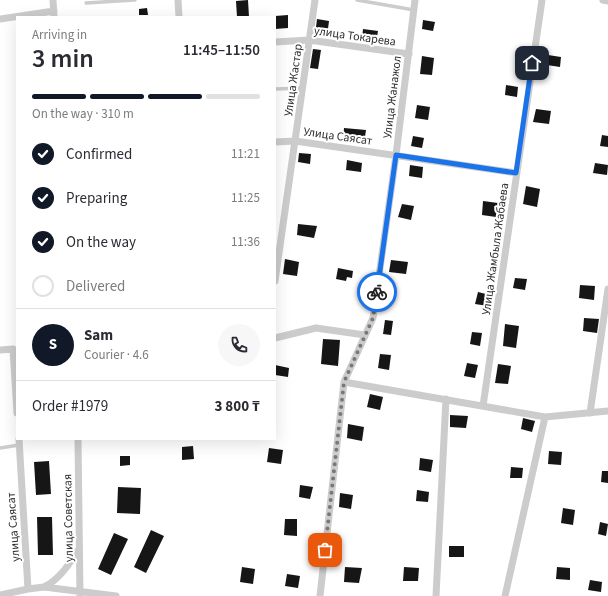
<!DOCTYPE html>
<meta charset="utf-8">
<style>
:root{--surface:#fff;--page:#f7f7f7;--text:#2b2b33;--muted:#7c7c81;--line:#e1e1e2;--accent:#111827}
body{margin:0;font-family:"Source Sans 3",sans-serif;background:var(--page);color:var(--text);height:100vh;display:flex;flex-direction:column;font-size:15px;white-space:nowrap}
*{box-sizing:border-box;margin:0}
p{font-size:13px;color:var(--muted)}
.icon{flex:none;width:22px;height:22px;fill:none;stroke:currentColor;stroke-width:2;stroke-linecap:round;stroke-linejoin:round}
.map{position:relative;flex:1;overflow:hidden}
.details{position:absolute;left:16px;top:16px;width:260px;height:424px;display:flex;flex-direction:column;background:var(--surface);border-radius:0px;box-shadow:0 4px 16px #0002}
.details>*{flex:none}
.pin{position:absolute;display:grid;place-items:center;width:34px;height:34px;color:#fff;margin:-17px;border-radius:8px;box-shadow:0 2px 6px #0006}
.courier{position:absolute;display:grid;place-items:center;width:40px;height:40px;margin:-20px;border:3px solid #1a73e8;border-radius:50%;background:#fff;color:#222;box-shadow:0 1px 5px #0007}
.overview em{font-style:normal;font-weight:600}
.overview div{display:flex;flex-direction:column-reverse}
.overview{display:flex;align-items:center;justify-content:space-between;height:68px;padding:0 16px}
h1{font-size:26px;font-weight:600;line-height:30px}
.bar{display:grid;grid-template-columns:repeat(4,1fr);gap:6px 4px;align-content:center;height:48px;padding:0 16px}
.bar i{height:5px;border-radius:3px;background:var(--line)}
.bar .active{background:var(--accent)}
.bar p{grid-column:span 4}
.line{display:flex;align-items:center;gap:10px;padding:0 16px;border-top:1px solid var(--line)}
.line div{flex:1}
.round{display:grid;place-items:center;flex:none;width:42px;height:42px;border-radius:21px;background:var(--page)}
ol{padding:0 16px;list-style:none}
li{display:flex;align-items:center;gap:12px;height:44px}
li p{margin-inline-start:auto}
li .icon{padding:4px;border-radius:50%;background:var(--accent);color:#fff;stroke-width:4}
li:last-child{color:var(--muted)}
li i{width:22px;height:22px;border:2px solid var(--line);border-radius:50%}
.map>svg:first-child{display:block}
.building{fill:#161616}
.lines{fill:none;stroke-linecap:round;stroke-linejoin:round}
.service{stroke:#ccc;stroke-width:3.5}
.minor{stroke:#ccc;stroke-width:7}
.done{stroke:#787878;stroke-width:4;stroke-dasharray:0 7.2}
.route{stroke:#1a73e8;stroke-width:5}
.labels{text-anchor:middle;stroke-width:4;stroke-linejoin:round;paint-order:stroke}
.street-label{font-size:12px;fill:#2f2f2f;stroke:#fff}
</style>
<div class="map">
<svg width="608" height="596" viewBox="0 0 608 596">
<rect width="100%" height="100%" fill="#fff"/>
<!-- building -->
<path class="building" d="M 248,0 L 249,17 L 237,17 L 236,1 Z
M 147,8 L 148,15 L 139,15 L 139,9 Z
M 288,15 L 288,28 L 275,29 L 275,16 Z
M 317,19 L 329,21 L 327,37 L 315,35 Z
M 423,20 L 435,22 L 433,31 L 422,29 Z
M 363,29 L 378,31 L 376,42 L 362,39 Z
M 313,49 L 321,50 L 318,69 L 310,68 Z
M 548,55 L 561,57 L 560,67 L 547,65 Z
M 422,56 L 434,58 L 432,75 L 420,74 Z
M 506,85 L 518,87 L 517,97 L 505,95 Z
M 417,105 L 430,107 L 428,120 L 415,118 Z
M 536,109 L 551,111 L 549,124 L 533,122 Z
M 344,128 L 366,130 L 364,144 L 343,141 Z
M 602,135 L 608,136 L 608,147 L 600,146 Z
M 413,136 L 424,138 L 422,148 L 411,146 Z
M 299,153 L 311,154 L 310,164 L 298,162 Z
M 347,160 L 362,163 L 361,172 L 346,170 Z
M 595,163 L 608,165 L 607,175 L 593,173 Z
M 410,165 L 423,167 L 422,178 L 409,176 Z
M 526,186 L 540,189 L 537,207 L 523,204 Z
M 483,201 L 498,203 L 496,217 L 482,215 Z
M 402,204 L 414,206 L 411,220 L 398,217 Z
M 298,224 L 317,226 L 314,238 L 297,235 Z
M 285,259 L 299,262 L 297,276 L 283,274 Z
M 391,260 L 408,262 L 406,274 L 389,272 Z
M 338,268 L 353,271 L 352,278 L 347,277 L 346,281 L 336,279 Z
M 515,278 L 527,279 L 525,290 L 513,288 Z
M 580,285 L 595,286 L 594,300 L 579,298 Z
M 478,292 L 490,295 L 488,306 L 475,304 Z
M 584,318 L 599,319 L 597,333 L 583,331 Z
M 385,320 L 393,321 L 391,335 L 383,334 Z
M 505,324 L 519,326 L 516,348 L 503,346 Z
M 472,332 L 482,333 L 480,346 L 470,344 Z
M 323,339 L 340,340 L 338,366 L 321,364 Z
M 380,354 L 391,355 L 389,370 L 378,368 Z
M 467,363 L 478,365 L 475,378 L 464,376 Z
M 498,364 L 511,366 L 508,384 L 495,383 Z
M 275,365 L 289,368 L 288,377 L 275,375 Z
M 370,394 L 383,397 L 380,410 L 367,407 Z
M 450,415 L 468,416 L 466,428 L 450,427 Z
M 523,418 L 535,421 L 532,432 L 521,429 Z
M 348,424 L 364,427 L 362,441 L 347,438 Z
M 193,446 L 194,459 L 182,460 L 182,447 Z
M 269,448 L 283,450 L 281,464 L 267,462 Z
M 549,451 L 562,452 L 561,465 L 548,464 Z
M 120,456 L 130,456 L 130,465 L 120,466 Z
M 420,458 L 433,460 L 431,472 L 419,470 Z
M 49,461 L 51,494 L 36,495 L 34,462 Z
M 511,467 L 523,468 L 522,478 L 510,478 Z
M 602,471 L 608,471 L 608,483 L 601,482 Z
M 300,485 L 313,487 L 310,499 L 299,497 Z
M 118,487 L 141,488 L 140,514 L 117,513 Z
M 417,490 L 429,492 L 428,502 L 416,501 Z
M 340,493 L 353,495 L 351,509 L 339,507 Z
M 563,508 L 575,510 L 573,525 L 561,523 Z
M 37,517 L 52,517 L 53,555 L 38,555 Z
M 285,519 L 297,519 L 297,536 L 284,535 Z
M 600,522 L 608,524 L 606,536 L 598,534 Z
M 151,530 L 164,536 L 146,573 L 134,567 Z
M 114,533 L 128,539 L 111,575 L 98,569 Z
M 449,546 L 464,546 L 464,557 L 449,557 Z
M 242,567 L 255,569 L 253,584 L 240,582 Z
M 345,567 L 362,568 L 359,583 L 344,582 Z
M 404,567 L 419,568 L 418,581 L 403,581 Z
M 557,567 L 570,568 L 570,580 L 556,579 Z
M 287,574 L 300,576 L 298,588 L 285,586 Z
M 590,580 L 602,582 L 601,592 L 588,590 Z"/>
<g class="lines">
<!-- service -->
<path class="service" d="M 357,0 L 414,10
M 86,3 L 135,0
M 275,89 L 303,88
M 0,448 L 19,445"/>
<!-- minor -->
<path class="minor" d="M 53,0 L 54,17
M 178,0 L 179,17
M 603,0 L 608,1
M 0,19 L 54,11
M 275,42 L 309,40 L 409,54
M 275,142 L 295,141 L 517,173
M 275,281 L 315,0
M 275,338 L 316,328 L 365,335
M 0,350 L 13,349 L 17,413
M 344,382 L 545,417 L 608,411
M 483,406 L 542,0
M 590,413 L 608,289
M 19,439 L 28,589
M 78,439 L 80,596
M 44,587 C 60,579 69,564 79,549
M 0,595 L 28,589 L 44,587 L 116,596
M 320,596 L 344,382 L 373,318 L 396,155 L 415,0
M 436,596 L 446,399
M 505,596 L 545,417"/>
</g>
<g class="lines">
<!-- done -->
<path class="done" d="M 325,550 L 344,382 L 373,318 L 377,292"/>
<!-- route -->
<path class="route" d="M 377,292 L 396,155 L 516,173 L 532,63"/>
</g>
<g class="labels">
<!-- street labels -->
<g class="street-label">
<text transform="translate(355 36) rotate(8)" y="4">улица Токарева</text>
<text transform="translate(293 80) rotate(-82)" y="4">Улица Жастар</text>
<text transform="translate(392 97) rotate(-83)" y="4">Улица Жанажол</text>
<text transform="translate(338 136) rotate(8)" y="4">Улица Саясат</text>
<text transform="translate(495 249) rotate(-82)" y="4">Улица Жамбыла Жабаева</text>
<text transform="translate(68 518) rotate(-91)" y="4">улица Советская</text>
<text transform="translate(13 527) rotate(-94)" y="4">улица Саясат</text>
</g>
</g>
</svg>
<div class="pin" style="left:325px;top:550px;background:#ea580c"><svg class="icon" aria-label="bag" viewBox="0 0 24 24"><path d="M5 8h14l-1 12H6zM9 8a3 3 0 0 1 6 0"/></svg></div>
<div class="pin" style="left:532px;top:63px;background:#1f2937"><svg class="icon" aria-label="home" viewBox="0 0 24 24"><path d="M3 11l9-7 9 7M6 9v11h12V9"/></svg></div>
<div class="courier" style="left:377px;top:292px"><svg class="icon" aria-label="bike" viewBox="0 0 24 24"><circle cx="6" cy="16" r="4"/><circle cx="18" cy="16" r="4"/><path d="M6 16l4-8h5l3 8M10 8l3 8H6M13 5h3"/></svg></div>
<section class="details">
<div class="overview"><div><h1>3 min</h1><p>Arriving in</p></div><em>11:45–11:50</em></div>
<div class="bar"><i class="active"></i><i class="active"></i><i class="active"></i><i></i><p>On the way · 310 m</p></div>
<ol>
<li><svg class="icon" aria-label="check" viewBox="0 0 24 24"><path d="M5 12l5 5 9-10"/></svg>Confirmed<p>11:21</p></li>
<li><svg class="icon" aria-label="check" viewBox="0 0 24 24"><path d="M5 12l5 5 9-10"/></svg>Preparing<p>11:25</p></li>
<li><svg class="icon" aria-label="check" viewBox="0 0 24 24"><path d="M5 12l5 5 9-10"/></svg>On the way<p>11:36</p></li>
<li><i></i>Delivered</li>
</ol>
<div class="line" style="height:72px"><b class="round" style="background:var(--accent);color:#fff">S</b><div><b>Sam</b><p>Courier · 4.6</p></div><a class="round"><svg class="icon" aria-label="phone" viewBox="0 0 24 24"><path d="M5 4h4l2 5-3 2q2 4 5 5l2-3 5 2v4C11 20 4 13 5 4z"/></svg></a></div>
<div class="line" style="height:52px"><div>Order #1979</div><b>3 800 ₸</b></div>
</section>
</div>
